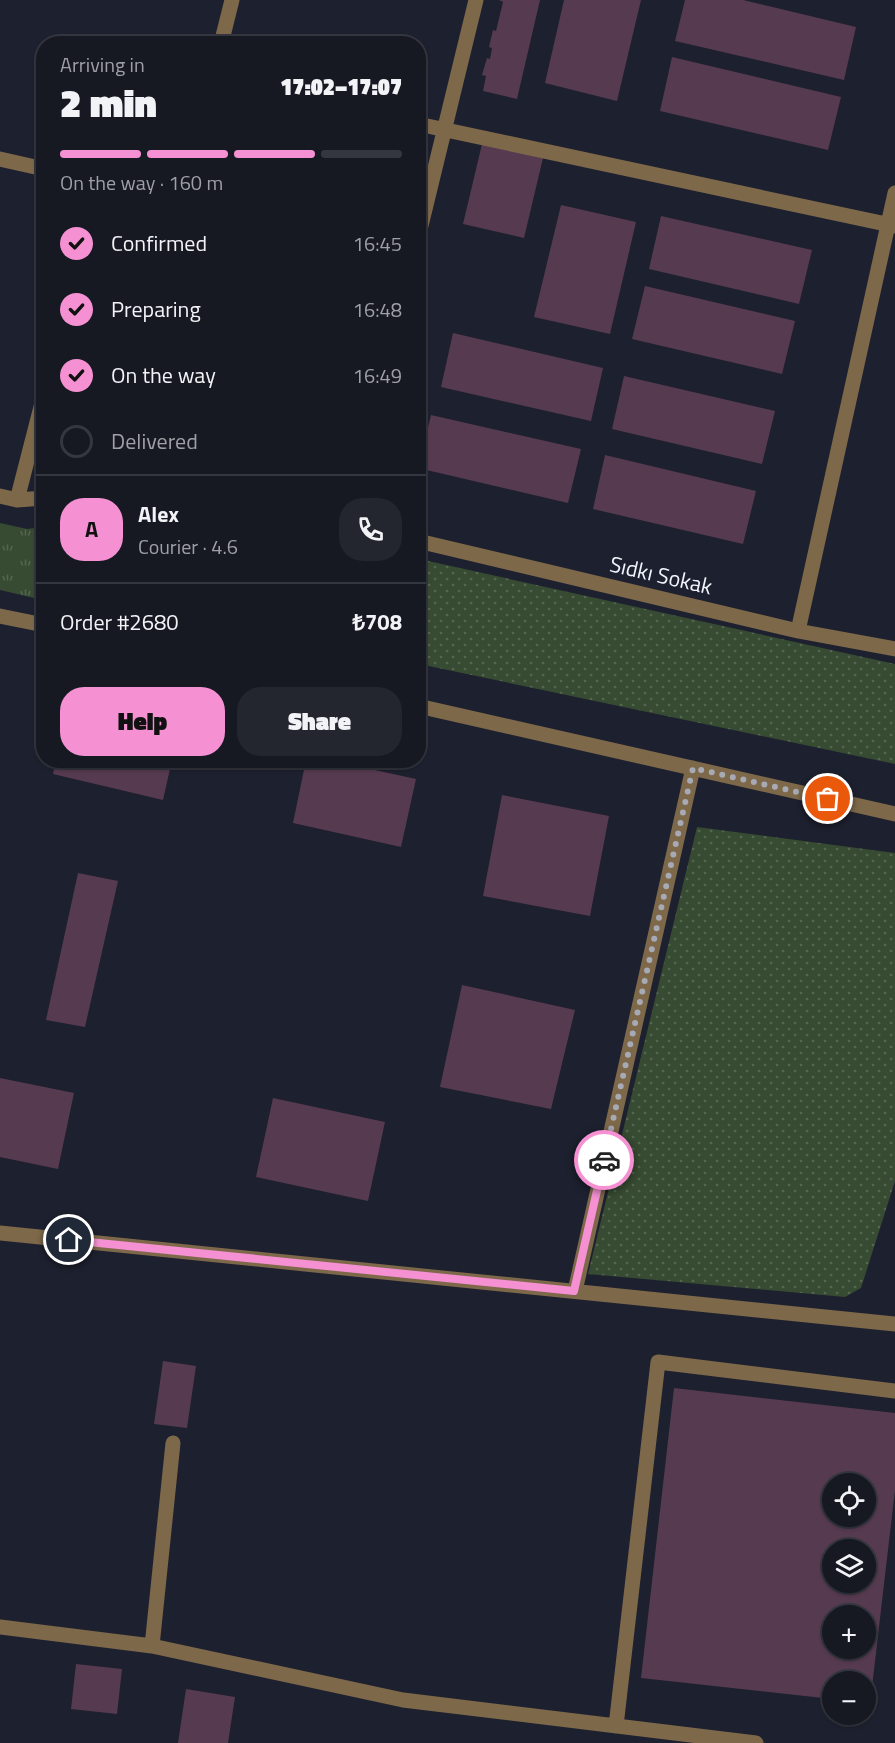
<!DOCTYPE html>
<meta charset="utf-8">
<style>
:root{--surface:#161822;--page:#23252f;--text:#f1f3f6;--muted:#9ea0a5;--line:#353740;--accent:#f591d2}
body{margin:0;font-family:"Titillium Web",sans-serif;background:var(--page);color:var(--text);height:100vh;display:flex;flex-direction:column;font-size:22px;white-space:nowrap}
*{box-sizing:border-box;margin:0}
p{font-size:20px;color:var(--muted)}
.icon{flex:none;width:33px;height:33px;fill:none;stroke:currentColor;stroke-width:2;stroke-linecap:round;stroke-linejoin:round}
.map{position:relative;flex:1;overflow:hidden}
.panel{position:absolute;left:36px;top:36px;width:390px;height:732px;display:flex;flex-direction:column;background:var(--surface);border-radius:24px;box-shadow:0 2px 4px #0004,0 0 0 2px var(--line)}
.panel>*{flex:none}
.controls{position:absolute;left:822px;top:1473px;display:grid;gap:12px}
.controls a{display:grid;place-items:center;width:54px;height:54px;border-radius:50%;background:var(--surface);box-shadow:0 2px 4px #0004,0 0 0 2px var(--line);font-size:30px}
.pin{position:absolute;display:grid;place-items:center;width:51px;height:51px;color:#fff;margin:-26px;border:3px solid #fff;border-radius:50%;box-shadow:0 2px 6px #0007}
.courier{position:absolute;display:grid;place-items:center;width:60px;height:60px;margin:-30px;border:4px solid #f591d2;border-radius:50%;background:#fff;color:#222;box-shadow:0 2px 8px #0007}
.headline em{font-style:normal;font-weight:800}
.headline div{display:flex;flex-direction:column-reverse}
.headline{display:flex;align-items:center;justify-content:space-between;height:102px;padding:0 24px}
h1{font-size:39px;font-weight:800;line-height:45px}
.bar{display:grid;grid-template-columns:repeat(4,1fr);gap:9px 6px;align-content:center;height:72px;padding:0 24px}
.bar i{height:8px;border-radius:4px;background:var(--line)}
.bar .current{background:var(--accent)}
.bar p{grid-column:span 4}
.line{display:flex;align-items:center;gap:15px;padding:0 24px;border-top:2px solid var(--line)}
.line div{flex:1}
.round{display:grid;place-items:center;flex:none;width:63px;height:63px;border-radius:24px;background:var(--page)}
ol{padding:0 24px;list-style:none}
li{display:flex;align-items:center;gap:18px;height:66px}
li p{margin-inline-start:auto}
li .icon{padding:6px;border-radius:50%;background:var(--accent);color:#111;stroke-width:4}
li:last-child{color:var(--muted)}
li i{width:33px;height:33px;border:3px solid var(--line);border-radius:50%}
.primary-button{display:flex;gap:12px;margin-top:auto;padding:12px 24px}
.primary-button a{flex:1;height:69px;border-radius:24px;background:var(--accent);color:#111;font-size:24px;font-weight:800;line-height:69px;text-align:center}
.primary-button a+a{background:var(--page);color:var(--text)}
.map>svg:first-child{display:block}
.grass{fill:url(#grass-tufts)}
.park{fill:url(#park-dots)}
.building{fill:#563a50;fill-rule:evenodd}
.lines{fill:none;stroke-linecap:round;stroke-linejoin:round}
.minor{stroke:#7d684a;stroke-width:15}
.done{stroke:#a7aab5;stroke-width:6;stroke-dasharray:0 10.8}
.route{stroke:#f591d2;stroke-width:8}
.labels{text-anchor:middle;stroke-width:4.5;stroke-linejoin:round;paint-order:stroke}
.street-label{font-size:22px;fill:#f1f4fd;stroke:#1d202e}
</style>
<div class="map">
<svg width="895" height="1743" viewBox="0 0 895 1743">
<defs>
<pattern id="grass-tufts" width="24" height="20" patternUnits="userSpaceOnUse" patternTransform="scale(1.5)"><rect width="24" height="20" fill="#364b31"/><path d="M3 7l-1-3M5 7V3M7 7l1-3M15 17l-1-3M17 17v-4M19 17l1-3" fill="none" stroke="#546650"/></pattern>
<pattern id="park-dots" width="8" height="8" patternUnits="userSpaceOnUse" patternTransform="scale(1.5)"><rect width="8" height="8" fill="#364b31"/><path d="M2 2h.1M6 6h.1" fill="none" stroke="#546650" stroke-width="1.8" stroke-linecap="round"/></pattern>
</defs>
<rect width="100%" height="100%" fill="#1d202e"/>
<!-- grass -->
<path class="grass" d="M 0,523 L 27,529 L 43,527 L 43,600 L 0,590 Z"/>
<!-- park -->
<path class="park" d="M 419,559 L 895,664 L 895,764 L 419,664 Z
M 697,827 L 895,853 L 895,1181 L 861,1288 L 845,1297 L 588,1274 Z"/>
<!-- building -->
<path class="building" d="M 499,0 L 540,0 L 517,99 L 483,91 L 486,76 L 482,75 L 487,58 L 490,59 L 492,48 L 489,47 L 493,30 L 496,31 L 503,2 Z
M 564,0 L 641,0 L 617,101 L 545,83 Z
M 685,0 L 743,0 L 856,27 L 844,80 L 675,41 Z
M 672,57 L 841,97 L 828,150 L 660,111 Z
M 482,144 L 543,158 L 524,238 L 463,224 Z
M 561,205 L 636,222 L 610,334 L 534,317 Z
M 661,216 L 812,250 L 799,304 L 649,269 Z
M 645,286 L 795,321 L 782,374 L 632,339 Z
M 453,333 L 603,368 L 591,421 L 441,387 Z
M 624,376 L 775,411 L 762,464 L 612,429 Z
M 431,415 L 581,449 L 568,503 L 418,468 Z
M 605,455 L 756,491 L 743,544 L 593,509 Z
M 56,760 L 172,760 L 163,800 L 53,774 Z
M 306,760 L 329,760 L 416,779 L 401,847 L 293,823 Z
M 502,795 L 609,816 L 590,916 L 483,896 Z
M 78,873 L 118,881 L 85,1027 L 46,1020 Z
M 462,985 L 575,1010 L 551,1109 L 440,1087 Z
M 0,1078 L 74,1093 L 58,1169 L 0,1157 Z
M 273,1098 L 385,1122 L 368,1201 L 256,1177 Z
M 163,1361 L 196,1366 L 187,1428 L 154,1424 Z
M 674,1388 L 895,1413 L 895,1490 L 870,1704 L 866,1703 L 866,1682 L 832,1682 L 832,1699 L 641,1678 ZM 832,1484 L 866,1484 L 866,1516 L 832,1516 ZM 832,1550 L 866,1550 L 866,1582 L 832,1582 ZM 832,1616 L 866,1616 L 866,1648 L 832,1648 Z
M 76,1664 L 122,1669 L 117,1714 L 71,1709 Z
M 186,1689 L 235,1697 L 228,1743 L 178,1743 Z"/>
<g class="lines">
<!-- minor -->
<path class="minor" d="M 221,44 L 232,0
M 418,124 L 895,226
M 0,159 L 44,169
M 418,238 L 476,0
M 0,496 L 17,500 L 44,498
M 17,500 L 44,395
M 418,541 L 798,631 L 895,649
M 0,616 L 44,625
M 798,631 L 895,193
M 418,706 L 895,814
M 0,1233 L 895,1324
M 575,1291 L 693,768
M 0,1627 L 152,1646 L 403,1700 L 756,1743
M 152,1646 L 173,1443
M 616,1726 L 658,1362 L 895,1391"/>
</g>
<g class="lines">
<!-- done -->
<path class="done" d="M 604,1160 L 693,768 L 828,799"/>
<!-- route -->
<path class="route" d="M 69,1240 L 574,1291 L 604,1160"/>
</g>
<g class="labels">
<!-- street labels -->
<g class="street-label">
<text transform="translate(661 575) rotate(13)" y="8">Sıdkı Sokak</text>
</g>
</g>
</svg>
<div class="controls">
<a><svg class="icon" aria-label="locate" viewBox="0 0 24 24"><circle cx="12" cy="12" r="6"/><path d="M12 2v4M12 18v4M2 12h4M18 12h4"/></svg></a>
<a><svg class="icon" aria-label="layers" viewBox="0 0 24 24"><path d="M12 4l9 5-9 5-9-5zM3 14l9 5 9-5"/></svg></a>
<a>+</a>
<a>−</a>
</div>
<div class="pin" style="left:828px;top:799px;background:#ea580c"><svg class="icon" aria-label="bag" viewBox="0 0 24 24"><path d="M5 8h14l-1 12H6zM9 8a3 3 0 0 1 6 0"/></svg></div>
<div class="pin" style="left:69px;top:1240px;background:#1f2937"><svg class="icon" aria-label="home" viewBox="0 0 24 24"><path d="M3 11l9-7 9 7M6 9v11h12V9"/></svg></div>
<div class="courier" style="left:604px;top:1160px"><svg class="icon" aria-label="car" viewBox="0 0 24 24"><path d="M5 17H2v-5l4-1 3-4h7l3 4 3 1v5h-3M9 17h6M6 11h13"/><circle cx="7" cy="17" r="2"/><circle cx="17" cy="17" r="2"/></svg></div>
<section class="panel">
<div class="headline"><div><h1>2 min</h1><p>Arriving in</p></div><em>17:02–17:07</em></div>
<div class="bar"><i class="current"></i><i class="current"></i><i class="current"></i><i></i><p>On the way · 160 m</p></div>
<ol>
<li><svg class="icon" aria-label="check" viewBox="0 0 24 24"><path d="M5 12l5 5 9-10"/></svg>Confirmed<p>16:45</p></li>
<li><svg class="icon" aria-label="check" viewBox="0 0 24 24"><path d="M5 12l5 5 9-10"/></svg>Preparing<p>16:48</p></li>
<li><svg class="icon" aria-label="check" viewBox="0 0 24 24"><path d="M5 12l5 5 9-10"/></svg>On the way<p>16:49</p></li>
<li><i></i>Delivered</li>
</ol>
<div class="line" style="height:108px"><b class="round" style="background:var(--accent);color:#111">A</b><div><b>Alex</b><p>Courier · 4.6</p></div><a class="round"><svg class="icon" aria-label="phone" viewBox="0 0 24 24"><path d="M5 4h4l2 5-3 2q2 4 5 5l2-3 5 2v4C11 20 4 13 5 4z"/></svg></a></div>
<div class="line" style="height:78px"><div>Order #2680</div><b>₺708</b></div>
<div class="primary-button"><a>Help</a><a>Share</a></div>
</section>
</div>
